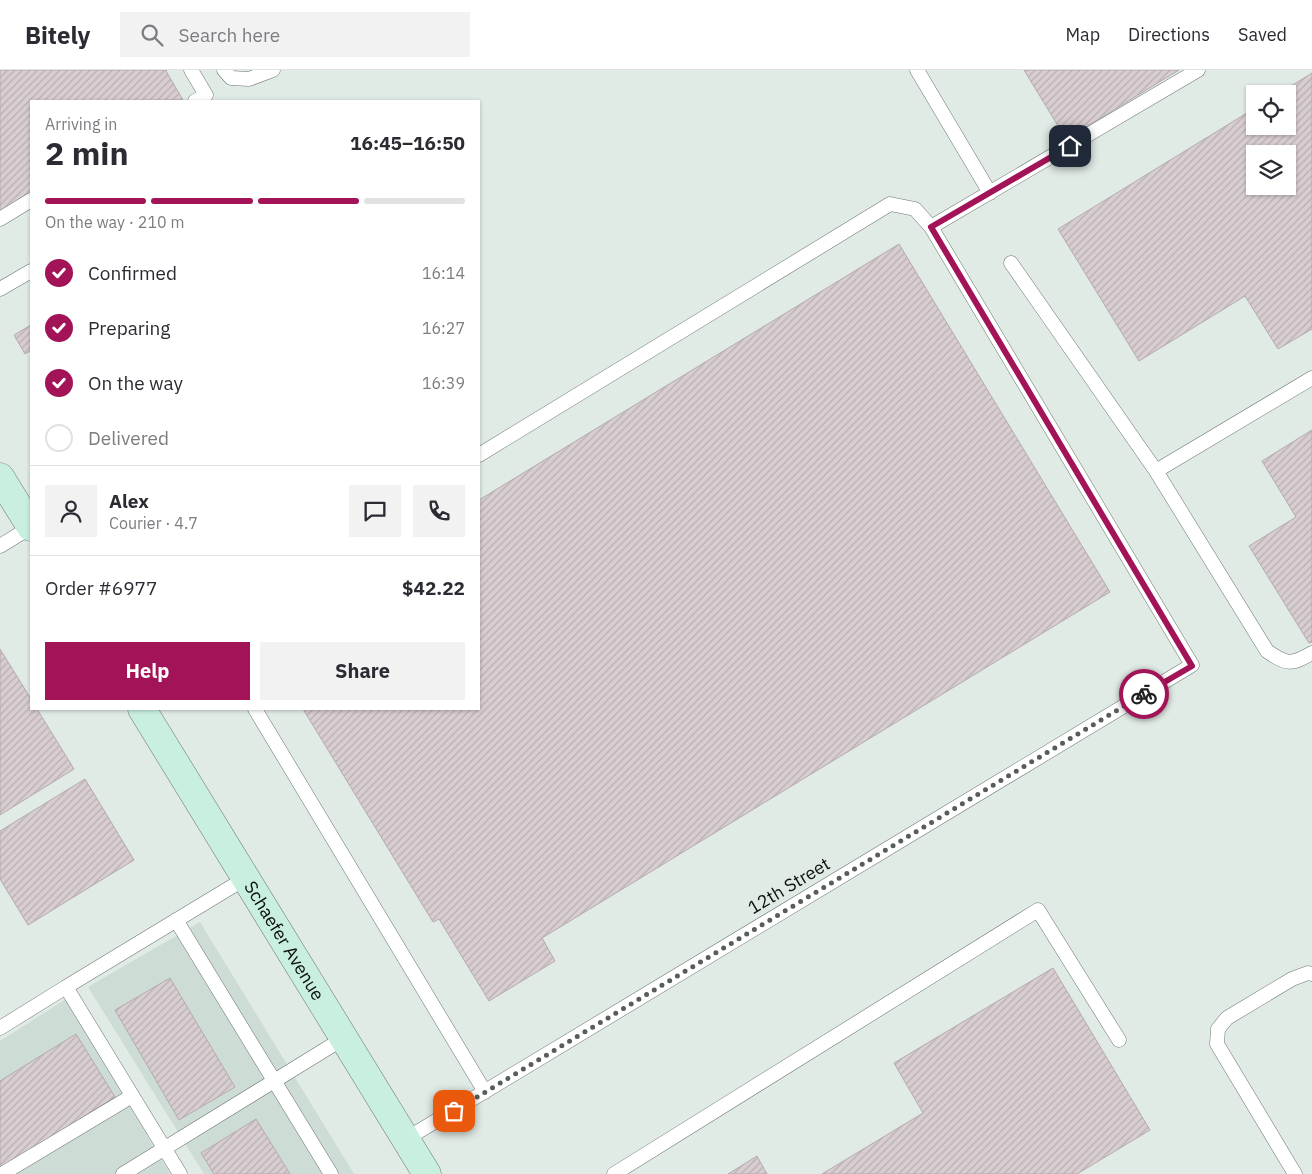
<!DOCTYPE html>
<meta charset="utf-8">
<style>
:root{--surface:#fff;--page:#f2f2f3;--text:#2b2b33;--muted:#7c7c81;--line:#e1e1e2;--accent:#a31357}
body{margin:0;font-family:"IBM Plex Sans",sans-serif;background:var(--page);color:var(--text);height:100vh;display:flex;flex-direction:column;font-size:19px;white-space:nowrap}
*{box-sizing:border-box;margin:0}
p{font-size:16px;color:var(--muted)}
.icon{flex:none;width:28px;height:28px;fill:none;stroke:currentColor;stroke-width:2;stroke-linecap:round;stroke-linejoin:round}
.map{position:relative;flex:1;overflow:hidden}
.panel{position:absolute;left:30px;top:30px;width:450px;height:610px;display:flex;flex-direction:column;background:var(--surface);border-radius:0px;box-shadow:0 1px 4px #0004}
.panel>*{flex:none}
.controls{position:absolute;left:1246px;top:15px;display:grid;gap:10px}
.controls a{display:grid;place-items:center;width:50px;height:50px;border-radius:0px;background:var(--surface);box-shadow:0 1px 4px #0004;font-size:25px}
.pin{position:absolute;display:grid;place-items:center;width:42px;height:42px;color:#fff;margin:-21px;border-radius:10px;box-shadow:0 2px 8px #0006}
.courier{position:absolute;display:grid;place-items:center;width:50px;height:50px;margin:-25px;border:4px solid #a31357;border-radius:50%;background:#fff;color:#222;box-shadow:0 1px 6px #0007}
.overview em{font-style:normal;font-weight:700}
.overview div{display:flex;flex-direction:column-reverse}
.overview{display:flex;align-items:center;justify-content:space-between;height:85px;padding:0 15px}
h1{font-size:32px;font-weight:700;line-height:38px}
.bar{display:grid;grid-template-columns:repeat(4,1fr);gap:8px 5px;align-content:center;height:60px;padding:0 15px}
.bar i{height:6px;border-radius:4px;background:var(--line)}
.bar .active{background:var(--accent)}
.bar p{grid-column:span 4}
.line{display:flex;align-items:center;gap:12px;padding:0 15px;border-top:1px solid var(--line)}
.line div{flex:1}
.round{display:grid;place-items:center;flex:none;width:52px;height:52px;border-radius:0px;background:var(--page)}
ol{padding:0 15px;list-style:none}
li{display:flex;align-items:center;gap:15px;height:55px}
li p{margin-inline-start:auto}
li .icon{padding:5px;border-radius:50%;background:var(--accent);color:#fff;stroke-width:4}
li:last-child{color:var(--muted)}
li i{width:28px;height:28px;border:2px solid var(--line);border-radius:50%}
.button{display:flex;gap:10px;margin-top:auto;padding:10px 15px}
.button a{flex:1;height:58px;border-radius:0px;background:var(--accent);color:#fff;font-size:20px;font-weight:700;line-height:58px;text-align:center}
.button a+a{background:var(--page);color:var(--text)}
header{display:flex;align-items:center;gap:30px;box-sizing:border-box;height:70px;padding:0 25px;background:var(--surface);border-bottom:1px solid var(--line)}
header strong{font-size:24px}
nav{display:flex;gap:28px;margin-inline-start:auto;font-size:18px}
.search{width:350px;height:45px;background:var(--page);display:flex;align-items:center;gap:12px;box-sizing:border-box;padding:0 18px;border-radius:0px;color:var(--muted);font-size:19px}
.map>svg:first-child{display:block}
.built{fill:#cdddd5}
.building{fill:url(#building-hatch);stroke:#b5aaad;fill-rule:evenodd}
.lines{fill:none;stroke-linecap:round;stroke-linejoin:round}
.lane-casing{stroke:#6e7772;stroke-width:15}
.secondary-casing{stroke:#6e7772;stroke-width:29}
.lane{stroke:#fff;stroke-width:14}
.secondary{stroke:#c9efdf;stroke-width:28}
.done{stroke:#585d5a;stroke-width:5;stroke-dasharray:0 9}
.route{stroke:#a31357;stroke-width:6}
.labels{text-anchor:middle;stroke-width:5;stroke-linejoin:round;paint-order:stroke}
.street-label{font-size:18px;fill:#0e110f;stroke:#e1ebe5}
</style>
<header>
<strong>Bitely</strong>
<div class="search"><svg class="icon" aria-label="search" viewBox="0 0 24 24"><circle cx="10" cy="10" r="6"/><path d="M15 15l6 6"/></svg>Search here</div>
<nav><a>Map</a><a>Directions</a><a>Saved</a></nav>
</header>
<div class="map">
<svg width="1312" height="1104" viewBox="0 0 1312 1104">
<defs>
<pattern id="building-hatch" width="6" height="6" patternUnits="userSpaceOnUse" patternTransform="scale(1.25)"><rect width="6" height="6" fill="#d8cdd0"/><path d="M-1 1l2-2M0 6l6-6M5 7l2-2" fill="none" stroke="#b8afb1"/></pattern>
</defs>
<rect width="100%" height="100%" fill="#e1ebe5"/>
<!-- built -->
<path class="built" d="M 200,852 L 354,1104 L 204,1104 L 88,917 Z
M 66,929 L 170,1104 L 0,1104 L 0,971 Z"/>
<!-- building -->
<path class="building" d="M 0,0 L 167,0 L 166,1 L 183,30 L 31,31 L 31,123 L 0,142 Z
M 1024,0 L 1179,0 L 1066,69 Z
M 1312,3 L 1312,259 L 1278,279 L 1245,226 L 1139,291 L 1058,159 L 1255,38 L 1255,56 L 1288,56 L 1288,24 L 1278,24 ZM 1255,84 L 1288,84 L 1288,116 L 1255,116 Z
M 899,174 L 1110,522 L 542,868 L 555,891 L 489,931 L 439,849 L 433,852 L 303,639 L 479,639 L 479,430 Z
M 31,255 L 31,283 L 30,281 L 25,284 L 14,265 Z
M 1312,360 L 1312,572 L 1309,573 L 1249,476 L 1296,447 L 1262,391 Z
M 0,579 L 31,629 L 31,639 L 37,639 L 74,699 L 0,745 Z
M 85,709 L 134,790 L 28,855 L 0,809 L 0,761 Z
M 1053,898 L 1150,1060 L 1077,1104 L 822,1104 L 923,1043 L 894,993 Z
M 170,908 L 235,1017 L 179,1050 L 115,940 Z
M 76,964 L 115,1027 L 0,1099 L 0,1011 Z
M 256,1049 L 290,1104 L 214,1104 L 201,1083 Z
M 757,1086 L 767,1104 L 728,1104 Z"/>
<g class="lines">
<!-- lane casing -->
<g class="lane-casing">
<path id="lane" d="M 191,0 L 206,25 L 195,31
M 224,0 L 231,8 L 249,9 L 273,0
M 917,0 L 990,123
M 0,149 L 31,130
M 931,157 L 1198,0
M 1011,193 L 1156,401 L 1312,308
M 0,219 L 31,201
M 1156,401 L 1267,581 C 1287,595 1291,595 1312,583
M 0,476 L 31,457
M 255,639 L 485,1022
M 176,850 L 331,1104
M 0,958 L 66,917
M 406,1069 L 1192,595 L 931,157 L 915,139 L 890,134 L 479,385
M 2,1104 L 132,1026
M 123,1104 L 344,968
M 180,1104 L 66,917 L 246,808
M 614,1104 L 1038,840 L 1119,970
M 1295,1104 L 1217,974 L 1218,959 L 1227,948 L 1292,909 L 1308,903 L 1312,904"/>
</g>
<!-- secondary casing -->
<g class="secondary-casing">
<g id="secondary">
<path d="M 0,407 L 31,457"/>
<path id="s1" d="M 142,639 L 427,1104"/>
</g>
</g>
<!-- lane -->
<use href="#lane" class="lane"/>
<!-- secondary -->
<use href="#secondary" class="secondary"/>
</g>
<g class="lines">
<!-- done -->
<path class="done" d="M 454,1041 L 1144,624"/>
<!-- route -->
<path class="route" d="M 1070,76 L 931,157 L 1192,596 L 1144,624"/>
</g>
<g class="labels">
<!-- street labels -->
<g class="street-label">
<text transform="translate(789 816) rotate(-31)" y="6">12th Street</text>
<text dy="6" stroke="none"><textPath href="#s1" startOffset="272">Schaefer Avenue</textPath></text>
</g>
</g>
</svg>
<div class="controls">
<a><svg class="icon" aria-label="locate" viewBox="0 0 24 24"><circle cx="12" cy="12" r="6"/><path d="M12 2v4M12 18v4M2 12h4M18 12h4"/></svg></a>
<a><svg class="icon" aria-label="layers" viewBox="0 0 24 24"><path d="M12 4l9 5-9 5-9-5zM3 14l9 5 9-5"/></svg></a>
</div>
<div class="pin" style="left:454px;top:1041px;background:#ea580c"><svg class="icon" aria-label="bag" viewBox="0 0 24 24"><path d="M5 8h14l-1 12H6zM9 8a3 3 0 0 1 6 0"/></svg></div>
<div class="pin" style="left:1070px;top:76px;background:#1f2937"><svg class="icon" aria-label="home" viewBox="0 0 24 24"><path d="M3 11l9-7 9 7M6 9v11h12V9"/></svg></div>
<div class="courier" style="left:1144px;top:624px"><svg class="icon" aria-label="bike" viewBox="0 0 24 24"><circle cx="6" cy="16" r="4"/><circle cx="18" cy="16" r="4"/><path d="M6 16l4-8h5l3 8M10 8l3 8H6M13 5h3"/></svg></div>
<section class="panel">
<div class="overview"><div><h1>2 min</h1><p>Arriving in</p></div><em>16:45–16:50</em></div>
<div class="bar"><i class="active"></i><i class="active"></i><i class="active"></i><i></i><p>On the way · 210 m</p></div>
<ol>
<li><svg class="icon" aria-label="check" viewBox="0 0 24 24"><path d="M5 12l5 5 9-10"/></svg>Confirmed<p>16:14</p></li>
<li><svg class="icon" aria-label="check" viewBox="0 0 24 24"><path d="M5 12l5 5 9-10"/></svg>Preparing<p>16:27</p></li>
<li><svg class="icon" aria-label="check" viewBox="0 0 24 24"><path d="M5 12l5 5 9-10"/></svg>On the way<p>16:39</p></li>
<li><i></i>Delivered</li>
</ol>
<div class="line" style="height:90px"><a class="round"><svg class="icon" aria-label="person" viewBox="0 0 24 24"><circle cx="12" cy="8" r="4"/><path d="M4 21q1-7 8-7t8 7"/></svg></a><div><b>Alex</b><p>Courier · 4.7</p></div><a class="round"><svg class="icon" aria-label="chat" viewBox="0 0 24 24"><path d="M4 5h16v11H9l-5 4z"/></svg></a><a class="round"><svg class="icon" aria-label="phone" viewBox="0 0 24 24"><path d="M5 4h4l2 5-3 2q2 4 5 5l2-3 5 2v4C11 20 4 13 5 4z"/></svg></a></div>
<div class="line" style="height:65px"><div>Order #6977</div><b>$42.22</b></div>
<div class="button"><a>Help</a><a>Share</a></div>
</section>
</div>
